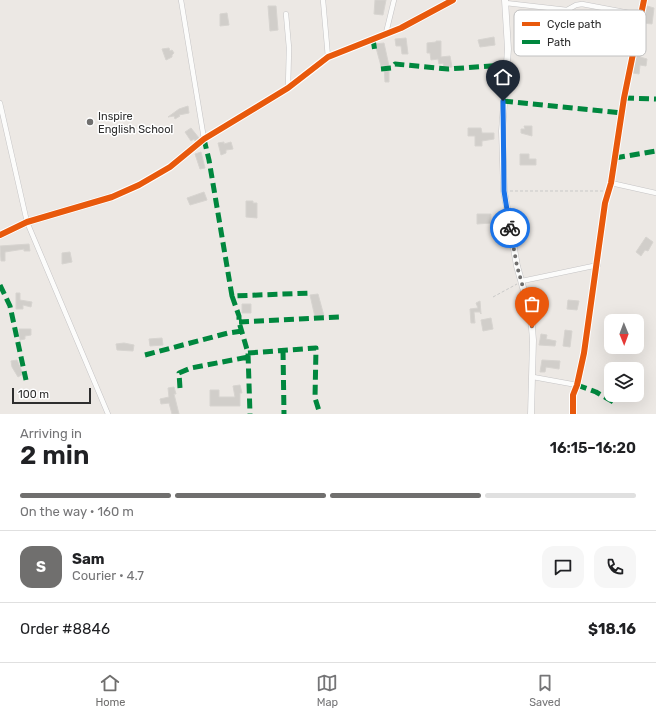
<!DOCTYPE html>
<meta charset="utf-8">
<style>
:root{--surface:#fff;--page:#f6f6f6;--text:#202124;--muted:#757577;--line:#e0e0e0;--accent:#706f6e}
body{margin:0;font-family:Rubik,sans-serif;background:var(--page);color:var(--text);height:100vh;display:flex;flex-direction:column;font-size:15px;white-space:nowrap}
*{box-sizing:border-box;margin:0}
p{font-size:13px;color:var(--muted)}
.icon{flex:none;width:22px;height:22px;fill:none;stroke:currentColor;stroke-width:2;stroke-linecap:round;stroke-linejoin:round}
.map{position:relative;height:414px;overflow:hidden}
.panel{display:flex;flex-direction:column;background:var(--surface);flex:1}
.panel>*{flex:none}
.needle{width:26px;rotate:179deg}
.controls{position:absolute;left:604px;top:314px;display:grid;gap:8px}
.controls a{display:grid;place-items:center;width:40px;height:40px;border-radius:8px;background:var(--surface);box-shadow:0 4px 16px #0002;font-size:20px}
.scale{position:absolute;left:12px;bottom:10px;width:79px;box-sizing:border-box;padding-left:4px;border:2px solid #2e2e2e;border-top:0;font-size:11px;line-height:14px;white-space:nowrap;color:#2e2e2e;-webkit-text-stroke:3px #fff;paint-order:stroke}
.pin{position:absolute;display:grid;place-items:center;width:34px;height:34px;color:#fff;margin:-41px -17px;border-radius:50% 50% 50% 0;rotate:-45deg;box-shadow:0 0 4px #0007}
.pin .icon{rotate:45deg}
.courier{position:absolute;display:grid;place-items:center;width:40px;height:40px;margin:-20px;border:3px solid #1a73e8;border-radius:50%;background:#fff;color:#222;box-shadow:0 1px 5px #0007}
.headline em{font-style:normal;font-weight:600}
.headline div{display:flex;flex-direction:column-reverse}
.headline{display:flex;align-items:center;justify-content:space-between;height:68px;padding:0 20px}
h1{font-size:26px;font-weight:600;line-height:30px}
.bar{display:grid;grid-template-columns:repeat(4,1fr);gap:6px 4px;align-content:center;height:48px;padding:0 20px}
.bar i{height:5px;border-radius:3px;background:var(--line)}
.bar .on{background:var(--accent)}
.bar p{grid-column:span 4}
.line{display:flex;align-items:center;gap:10px;padding:0 20px;border-top:1px solid var(--line)}
.line div{flex:1}
.round{display:grid;place-items:center;flex:none;width:42px;height:42px;border-radius:12px;background:var(--page)}
.menu{display:flex;justify-content:space-around;align-items:center;height:56px;border-top:1px solid var(--line);background:var(--surface);font-size:11px;color:var(--muted)}
.menu a{display:grid;justify-items:center;gap:2px}
.menu .on{color:var(--accent)}
.map>svg:first-child{display:block}
.building{fill:#d1ceca;stroke:#d7d4d0}
.lines{fill:none;stroke-linecap:round;stroke-linejoin:round}
.street-casing{stroke:#c5c4c5;stroke-width:5.5}
.secondary-casing{stroke:#c5c4c5;stroke-width:7}
.path{stroke:#c9c9c8;stroke-width:1;stroke-dasharray:3 2;stroke-linecap:butt}
.street{stroke:#fcfcfb;stroke-width:4.5}
.secondary{stroke:#fcfcfb;stroke-width:6}
.quiet{stroke:#00873e;stroke-width:5;stroke-dasharray:10 5;stroke-linecap:butt}
.cycleway-casing{stroke:#fff;stroke-width:8}
.cycleway{stroke:#e8590c;stroke-width:6}
.done{stroke:#706f6e;stroke-width:4;stroke-dasharray:0 7.2}
.route{stroke:#1a73e8;stroke-width:5}
.poi-dot{fill:#706f6e;stroke:#fff;stroke-width:1.5}
.labels{text-anchor:middle;stroke-width:3;stroke-linejoin:round;paint-order:stroke}
.poi-label{font-size:11px;fill:#2e2e2e;stroke:#fff;text-anchor:start}
.key{fill:#fff;stroke:#c0c0c0;stroke-width:1}
.key-label{font-size:11px;fill:#2e2e2e}
</style>
<div class="map">
<svg width="656" height="414" viewBox="0 0 656 414">
<rect width="100%" height="100%" fill="#ece8e4"/>
<!-- building -->
<path class="building" d="M 375,0 L 386,0 L 383,15 L 374,14 Z
M 268,6 L 276,6 L 278,30 L 270,31 Z
M 647,6 L 654,8 L 652,24 L 643,23 Z
M 227,13 L 229,25 L 220,26 L 220,14 Z
M 494,37 L 495,45 L 480,47 L 478,40 Z
M 406,38 L 408,54 L 402,54 L 401,46 L 396,46 L 395,39 Z
M 436,41 L 441,41 L 441,57 L 450,56 L 452,67 L 444,68 L 443,63 L 439,64 L 438,59 L 431,60 L 430,53 L 427,53 L 427,43 L 436,42 Z
M 384,43 L 389,66 L 389,82 L 385,82 L 384,65 L 381,66 L 375,44 Z
M 169,48 L 170,51 L 172,50 L 174,53 L 172,55 L 172,57 L 166,60 L 162,49 Z
M 637,51 L 641,52 L 640,57 L 647,59 L 646,66 L 640,65 L 639,74 L 633,73 Z
M 188,106 L 189,113 L 179,115 L 180,116 L 175,119 L 174,116 L 168,117 L 179,109 Z
M 524,126 L 532,126 L 532,136 L 521,133 L 521,129 L 525,129 Z
M 191,128 L 199,138 L 195,141 L 194,139 L 191,141 L 185,132 Z
M 468,128 L 481,128 L 482,133 L 494,133 L 494,139 L 482,141 L 482,146 L 475,146 L 475,136 L 468,136 Z
M 224,142 L 224,144 L 231,142 L 233,149 L 226,150 L 226,153 L 221,155 L 218,143 Z
M 201,152 L 205,168 L 200,169 L 195,154 Z
M 520,154 L 529,154 L 529,159 L 536,159 L 536,165 L 520,165 Z
M 204,192 L 207,200 L 190,205 L 187,198 Z
M 246,201 L 253,201 L 253,203 L 257,203 L 257,218 L 246,217 Z
M 477,214 L 491,214 L 491,223 L 477,224 Z
M 646,237 L 653,242 L 648,251 L 645,250 L 641,256 L 636,252 Z
M 29,244 L 30,251 L 24,251 L 24,249 L 5,252 L 5,261 L 1,261 L 0,246 Z
M 70,252 L 72,262 L 62,264 L 62,253 Z
M 16,293 L 20,293 L 20,300 L 32,302 L 31,307 L 23,305 L 23,309 L 16,309 Z
M 318,294 L 324,316 L 315,317 L 310,295 Z
M 568,300 L 579,301 L 577,310 L 567,309 Z
M 480,301 L 481,314 L 480,312 L 474,312 L 475,323 L 471,323 L 470,309 L 478,308 L 476,303 Z
M 242,304 L 251,304 L 251,313 L 242,313 Z
M 491,318 L 493,329 L 483,331 L 481,320 Z
M 19,329 L 31,329 L 31,335 L 25,336 L 25,339 L 20,340 Z
M 565,330 L 572,331 L 570,347 L 563,346 Z
M 541,334 L 547,335 L 546,339 L 556,341 L 555,346 L 539,345 Z
M 162,338 L 163,345 L 150,346 L 149,339 Z
M 124,343 L 134,345 L 133,351 L 117,350 L 116,344 Z
M 17,360 L 23,374 L 18,377 L 12,367 L 11,361 Z
M 542,360 L 560,361 L 559,369 L 546,367 L 545,372 L 540,372 Z
M 240,385 L 242,393 L 240,393 L 240,406 L 210,406 L 210,390 L 219,390 L 219,397 L 235,397 L 233,386 Z
M 174,387 L 176,394 L 174,394 L 179,414 L 172,414 L 169,403 L 161,404 L 160,399 L 169,397 L 168,388 Z"/>
<g class="lines">
<!-- street casing -->
<g class="street-casing">
<path id="street" d="M 181,0 L 204,139
M 323,0 L 328,57
M 505,3 L 567,10 L 576,5 L 582,4 L 640,15
M 286,14 L 289,48 L 288,88
M 386,33 L 394,0
M 0,103 L 27,222 L 108,414
M 611,183 L 656,193
M 0,235 L 27,222 L 112,197 L 139,185 L 170,167 L 204,139 L 288,88 L 328,57 L 401,28 L 453,0
M 522,281 L 598,265
M 533,377 L 577,385
M 573,414 L 573,395 L 577,385 L 584,353 L 605,203 L 611,183 L 624,98 L 644,0"/>
</g>
<!-- secondary casing -->
<g class="secondary-casing">
<path id="secondary" d="M 505,0 L 508,49 L 502,131 L 504,191 L 517,266 L 531,316 L 533,340 L 531,414"/>
</g>
<!-- path -->
<path class="path" d="M 510,191 L 603,191
M 493,297 L 517,284"/>
<!-- street -->
<use href="#street" class="street"/>
<!-- secondary -->
<use href="#secondary" class="secondary"/>
<!-- quiet -->
<path class="quiet" d="M 373,39 L 375,52
M 381,69 L 391,68 L 395,64 L 448,69 L 506,65
M 624,98 L 656,99
M 503,101 L 622,113
M 204,139 L 209,160 L 232,296 L 311,293
M 615,158 L 656,151
M 0,285 L 10,306 L 26,380
M 232,296 L 239,316 L 239,322 L 248,353 L 250,414
M 239,322 L 340,317
M 283,350 L 284,414
M 248,353 L 316,348 L 315,398 L 320,414
M 145,355 L 228,333 L 242,331
M 577,385 L 596,392 L 615,403
M 180,388 L 179,373 L 191,368 L 248,357"/>
<!-- cycleway casing -->
<g class="cycleway-casing">
<path id="cycleway" d="M 0,235 L 27,222 L 112,197 L 139,185 L 170,167 L 204,139 L 288,88 L 328,57 L 401,28 L 453,0
M 573,414 L 573,395 L 577,385 L 584,353 L 605,203 L 611,183 L 624,98 L 644,0"/>
</g>
<!-- cycleway -->
<use href="#cycleway" class="cycleway"/>
</g>
<g class="lines">
<!-- done -->
<path class="done" d="M 510,228 L 517,266 L 531,316 L 532,328"/>
<!-- route -->
<path class="route" d="M 503,101 L 504,191 L 510,228"/>
</g>
<!-- markers -->
<circle class="poi-dot" cx="90" cy="122" r="4"/>
<g class="labels">
<!-- poi labels -->
<g class="poi-label">
<text x="98" y="120">Inspire<tspan x="98" dy="13">English School</tspan></text>
</g>
</g>
<!-- legend -->
<rect x="514" y="10" width="132" height="46" rx="6" class="key"/>
<rect x="522" y="22" width="18" height="4" fill="#e8590c"/>
<rect x="522" y="40" width="18" height="4" fill="#00873e"/>
<g class="key-label">
<text x="547" y="28">Cycle path</text>
<text x="547" y="46">Path</text>
</g>
</svg>
<div class="controls">
<a><svg class="needle" viewBox="-14 -14 28 28"><path d="M0-13l5 13h-10z" fill="#e53935"/><path d="M0 13l5-13h-10z" fill="#757577"/></svg></a>
<a><svg class="icon" aria-label="layers" viewBox="0 0 24 24"><path d="M12 4l9 5-9 5-9-5zM3 14l9 5 9-5"/></svg></a>
</div>
<div class="scale">100 m</div>
<div class="pin" style="left:532px;top:328px;background:#ea580c"><svg class="icon" aria-label="bag" viewBox="0 0 24 24"><path d="M5 8h14l-1 12H6zM9 8a3 3 0 0 1 6 0"/></svg></div>
<div class="pin" style="left:503px;top:101px;background:#1f2937"><svg class="icon" aria-label="home" viewBox="0 0 24 24"><path d="M3 11l9-7 9 7M6 9v11h12V9"/></svg></div>
<div class="courier" style="left:510px;top:228px"><svg class="icon" aria-label="bike" viewBox="0 0 24 24"><circle cx="6" cy="16" r="4"/><circle cx="18" cy="16" r="4"/><path d="M6 16l4-8h5l3 8M10 8l3 8H6M13 5h3"/></svg></div>
</div>
<section class="panel">
<div class="headline"><div><h1>2 min</h1><p>Arriving in</p></div><em>16:15–16:20</em></div>
<div class="bar"><i class="on"></i><i class="on"></i><i class="on"></i><i></i><p>On the way · 160 m</p></div>
<div class="line" style="height:72px"><b class="round" style="background:var(--accent);color:#fff">S</b><div><b>Sam</b><p>Courier · 4.7</p></div><a class="round"><svg class="icon" aria-label="chat" viewBox="0 0 24 24"><path d="M4 5h16v11H9l-5 4z"/></svg></a><a class="round"><svg class="icon" aria-label="phone" viewBox="0 0 24 24"><path d="M5 4h4l2 5-3 2q2 4 5 5l2-3 5 2v4C11 20 4 13 5 4z"/></svg></a></div>
<div class="line" style="height:52px"><div>Order #8846</div><b>$18.16</b></div>
</section>
<nav class="menu">
<a class="on"><svg class="icon" aria-label="home" viewBox="0 0 24 24"><path d="M3 11l9-7 9 7M6 9v11h12V9"/></svg>Home</a>
<a><svg class="icon" aria-label="map" viewBox="0 0 24 24"><path d="M3 6l6-2 6 2 6-2v14l-6 2-6-2-6 2zM9 4v14M15 6v14"/></svg>Map</a>
<a><svg class="icon" aria-label="saved" viewBox="0 0 24 24"><path d="M7 4h10v16l-5-4-5 4z"/></svg>Saved</a>
</nav>
